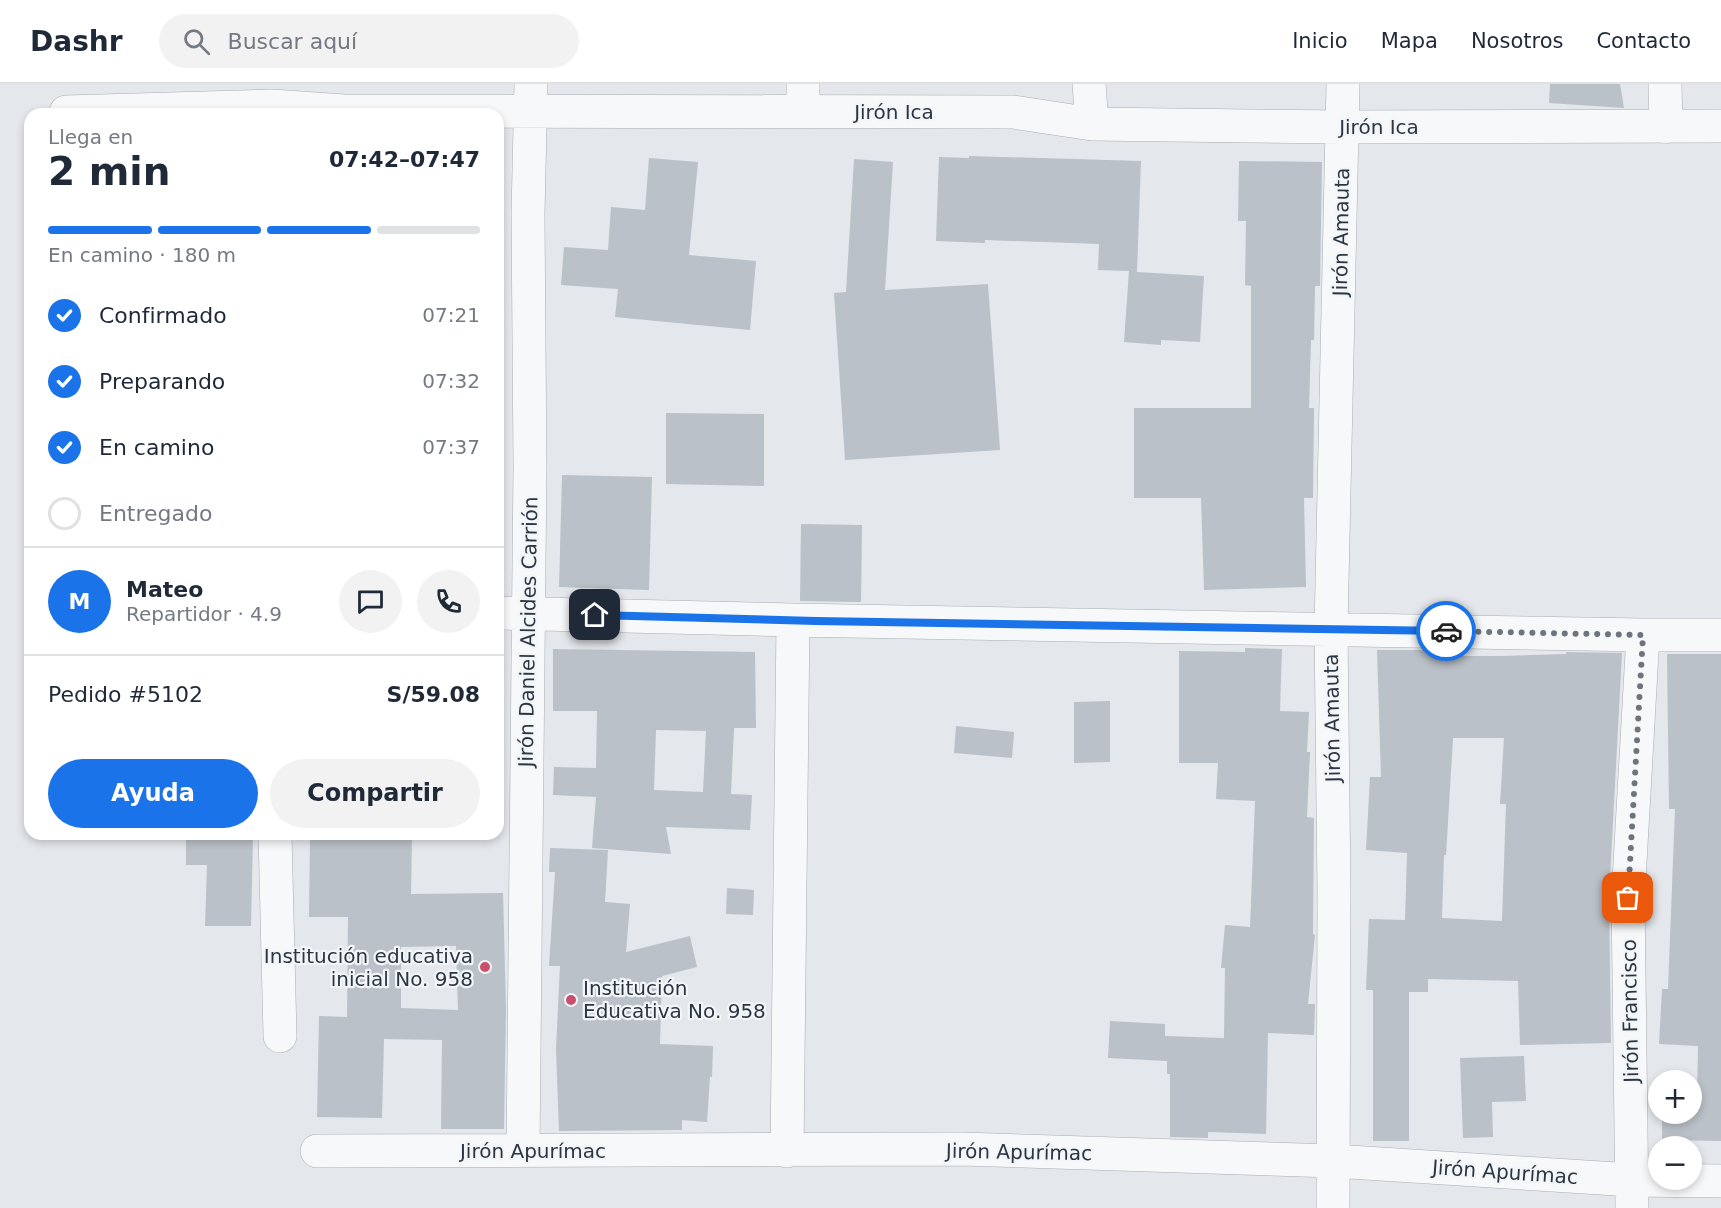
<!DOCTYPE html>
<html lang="es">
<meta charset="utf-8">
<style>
:root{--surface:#fff;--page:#f2f2f3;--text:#1f2937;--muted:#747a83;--line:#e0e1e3;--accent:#1a73e8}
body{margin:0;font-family:"DejaVu Sans",sans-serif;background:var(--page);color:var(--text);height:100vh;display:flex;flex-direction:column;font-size:22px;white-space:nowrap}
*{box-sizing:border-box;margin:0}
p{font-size:20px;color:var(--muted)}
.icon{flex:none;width:33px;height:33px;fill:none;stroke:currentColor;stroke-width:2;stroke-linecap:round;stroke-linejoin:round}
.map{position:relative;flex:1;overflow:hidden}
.sheet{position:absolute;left:24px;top:24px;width:480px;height:732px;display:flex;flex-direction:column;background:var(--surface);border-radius:18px;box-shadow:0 3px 9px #0003}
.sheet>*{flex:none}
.fabs{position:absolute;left:1648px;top:986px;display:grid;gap:12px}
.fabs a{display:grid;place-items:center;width:54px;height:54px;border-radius:50%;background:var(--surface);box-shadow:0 3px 9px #0003;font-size:30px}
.pin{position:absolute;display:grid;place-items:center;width:51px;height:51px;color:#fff;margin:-26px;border-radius:12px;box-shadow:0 3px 9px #0006}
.courier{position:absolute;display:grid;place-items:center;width:60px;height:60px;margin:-30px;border:4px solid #1a73e8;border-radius:50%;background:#fff;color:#222;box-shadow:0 2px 8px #0007}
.summary em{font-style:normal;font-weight:600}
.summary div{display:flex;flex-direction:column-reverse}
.summary{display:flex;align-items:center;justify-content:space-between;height:102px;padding:0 24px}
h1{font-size:39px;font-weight:600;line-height:45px}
.bar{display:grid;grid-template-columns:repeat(4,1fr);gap:9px 6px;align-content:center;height:72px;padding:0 24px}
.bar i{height:8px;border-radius:4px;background:var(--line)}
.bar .on{background:var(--accent)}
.bar p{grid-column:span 4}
.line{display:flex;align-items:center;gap:15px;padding:0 24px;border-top:2px solid var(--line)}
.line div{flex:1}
.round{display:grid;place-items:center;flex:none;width:63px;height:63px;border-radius:32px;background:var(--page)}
ol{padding:0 24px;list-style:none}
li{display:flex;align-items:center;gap:18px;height:66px}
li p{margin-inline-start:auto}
li .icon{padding:6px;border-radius:50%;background:var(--accent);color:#fff;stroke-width:4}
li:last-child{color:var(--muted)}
li i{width:33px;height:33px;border:3px solid var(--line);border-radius:50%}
.primary-button{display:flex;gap:12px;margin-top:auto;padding:12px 24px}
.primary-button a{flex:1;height:69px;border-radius:36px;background:var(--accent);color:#fff;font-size:24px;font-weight:600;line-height:69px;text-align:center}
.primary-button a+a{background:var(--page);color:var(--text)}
header{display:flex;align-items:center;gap:36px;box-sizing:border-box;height:84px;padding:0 30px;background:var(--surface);border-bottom:2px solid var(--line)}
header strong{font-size:28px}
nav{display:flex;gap:33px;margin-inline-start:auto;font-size:21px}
.search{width:420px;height:54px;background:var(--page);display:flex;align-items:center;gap:15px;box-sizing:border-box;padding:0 21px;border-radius:33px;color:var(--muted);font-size:22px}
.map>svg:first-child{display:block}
.building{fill:#bbc1c8;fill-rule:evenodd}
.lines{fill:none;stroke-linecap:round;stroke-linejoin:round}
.minor-casing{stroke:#a9aeb5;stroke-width:34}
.minor{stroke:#f6f8f9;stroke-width:33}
.done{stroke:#6c747e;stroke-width:6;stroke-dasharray:0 10.8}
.route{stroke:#1a73e8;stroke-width:8}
.poi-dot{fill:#c94f6c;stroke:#f3f6f8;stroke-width:2}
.labels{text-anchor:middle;stroke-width:4.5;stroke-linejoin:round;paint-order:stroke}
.street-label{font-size:20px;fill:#2c3643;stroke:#f3f6f8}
.poi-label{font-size:20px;fill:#2c3643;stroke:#f3f6f8;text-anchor:end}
</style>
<header>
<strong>Dashr</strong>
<div class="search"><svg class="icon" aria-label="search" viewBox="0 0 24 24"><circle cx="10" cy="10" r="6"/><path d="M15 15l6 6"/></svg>Buscar aquí</div>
<nav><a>Inicio</a><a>Mapa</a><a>Nosotros</a><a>Contacto</a></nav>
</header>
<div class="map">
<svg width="1721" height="1124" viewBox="0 0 1721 1124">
<rect width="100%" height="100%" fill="#e4e7eb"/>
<!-- building -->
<path class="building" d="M 1550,0 L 1620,0 L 1624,24 L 1549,19 Z
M 969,72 L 1141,77 L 1137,188 L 1204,192 L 1200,258 L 1161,256 L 1161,261 L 1124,258 L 1129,187 L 1098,186 L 1099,160 L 985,156 L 985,159 L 936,157 L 939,73 L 969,74 Z
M 649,74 L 698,78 L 689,171 L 756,177 L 750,246 L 615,233 L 618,205 L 561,201 L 564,163 L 608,166 L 611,123 L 645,126 Z
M 854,75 L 893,78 L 885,206 L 988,200 L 1000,366 L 845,376 L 834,209 L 846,208 Z
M 1239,77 L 1322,78 L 1320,202 L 1315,202 L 1314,256 L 1311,256 L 1309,324 L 1314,324 L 1313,414 L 1304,414 L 1306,503 L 1204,506 L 1201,414 L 1134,414 L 1134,324 L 1251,324 L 1251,202 L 1245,201 L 1246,137 L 1238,137 Z
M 666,329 L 764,330 L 764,402 L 666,400 Z
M 562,391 L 652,393 L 649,506 L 559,503 Z
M 801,440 L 862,441 L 861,518 L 800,517 Z
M 1245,564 L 1282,565 L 1280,627 L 1309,628 L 1307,668 L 1310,668 L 1307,733 L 1314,734 L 1313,850 L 1315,851 L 1308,920 L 1315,920 L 1314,951 L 1268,949 L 1266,1050 L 1208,1048 L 1208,1054 L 1170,1053 L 1170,990 L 1167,990 L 1167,977 L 1108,974 L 1110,937 L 1165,940 L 1165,952 L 1224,954 L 1225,884 L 1221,884 L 1225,841 L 1250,843 L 1255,717 L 1216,715 L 1218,679 L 1179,679 L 1179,567 L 1245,568 Z
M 553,565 L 755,568 L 756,644 L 734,644 L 731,710 L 752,711 L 750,746 L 666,743 L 671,770 L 592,764 L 596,713 L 553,711 L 554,683 L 596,684 L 597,627 L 553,627 ZM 656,646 L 706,647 L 703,708 L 654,706 Z
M 1377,566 L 1440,566 L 1440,572 L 1502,572 L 1566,570 L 1566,568 L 1622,569 L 1609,813 L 1611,959 L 1520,961 L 1518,897 L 1428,895 L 1428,908 L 1409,908 L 1409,1057 L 1373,1057 L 1373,906 L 1366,906 L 1369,835 L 1405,836 L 1407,769 L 1366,766 L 1370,693 L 1381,693 ZM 1453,654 L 1504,654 L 1500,720 L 1506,720 L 1502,837 L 1442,834 L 1444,771 L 1446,771 Z
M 1667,570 L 1721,570 L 1721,1057 L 1662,1056 L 1662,1029 L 1692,1029 L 1692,1011 L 1697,1012 L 1698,962 L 1659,960 L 1662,905 L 1668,905 L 1675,725 L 1669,725 Z
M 1110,617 L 1110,678 L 1074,679 L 1074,618 Z
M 956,642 L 1014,648 L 1012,674 L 954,669 Z
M 186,750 L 253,750 L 251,842 L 205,842 L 207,781 L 186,781 Z
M 310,751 L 412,753 L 411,810 L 503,809 L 506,926 L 504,1045 L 441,1045 L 442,956 L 384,955 L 382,1034 L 317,1033 L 319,932 L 347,933 L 348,833 L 309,833 ZM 456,862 L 458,926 L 401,924 L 401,863 Z
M 550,764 L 608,766 L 605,818 L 630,820 L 626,868 L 690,852 L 697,883 L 662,892 L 660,960 L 713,962 L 712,993 L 710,993 L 707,1038 L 682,1036 L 682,1046 L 559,1047 L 556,965 L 560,882 L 549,882 L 555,788 L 549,788 Z
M 727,804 L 754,806 L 753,831 L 726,830 Z
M 1524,972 L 1526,1017 L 1492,1018 L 1493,1053 L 1463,1054 L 1460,974 Z"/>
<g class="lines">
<!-- minor casing -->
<g class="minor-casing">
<path id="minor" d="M 803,0 L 803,28
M 1089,0 L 1092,40
M 1665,0 L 1666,43
M 66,28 L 272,22 L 344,27 L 1013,28 L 1092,40 L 1343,43 L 1721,42
M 498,529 L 793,536 L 1643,551 L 1721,551
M 275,750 L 280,952
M 317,1067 L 963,1065 L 1334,1077 L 1632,1096 L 1721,1097
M 523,1067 L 530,383 L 528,130 L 531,0
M 787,1067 L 793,536
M 1333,1124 L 1334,808 L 1331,544 L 1343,0
M 1632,1124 L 1628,814 L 1643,551"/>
</g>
<!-- minor -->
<use href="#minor" class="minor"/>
</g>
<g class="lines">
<!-- done -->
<path class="done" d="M 1446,547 L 1643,551 L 1628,814"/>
<!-- route -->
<path class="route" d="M 595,531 L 816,537 L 1446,547"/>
</g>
<!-- markers -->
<g class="poi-dot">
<circle cx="485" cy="883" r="6"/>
<circle cx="571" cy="916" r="6"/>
</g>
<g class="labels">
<!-- street labels -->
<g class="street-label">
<text x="894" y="35">Jirón Ica</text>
<text x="1379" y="50">Jirón Ica</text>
<text transform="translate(1341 148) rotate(-89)" y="7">Jirón Amauta</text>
<text transform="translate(528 548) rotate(-89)" y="7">Jirón Daniel Alcides Carrión</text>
<text transform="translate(1332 634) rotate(-91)" y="7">Jirón Amauta</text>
<text transform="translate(1630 927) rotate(-91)" y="7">Jirón Francisco</text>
<text x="533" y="1074">Jirón Apurímac</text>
<text transform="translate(1019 1068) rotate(1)" y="7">Jirón Apurímac</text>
<text transform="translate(1505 1088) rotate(4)" y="7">Jirón Apurímac</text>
</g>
<!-- poi labels -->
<g class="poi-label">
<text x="473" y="879">Institución educativa<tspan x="473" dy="23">inicial No. 958</tspan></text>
<text x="583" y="911" text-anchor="start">Institución<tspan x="583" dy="23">Educativa No. 958</tspan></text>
</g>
</g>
</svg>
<div class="fabs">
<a>+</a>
<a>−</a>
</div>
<div class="pin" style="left:1628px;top:814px;background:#ea580c"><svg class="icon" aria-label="bag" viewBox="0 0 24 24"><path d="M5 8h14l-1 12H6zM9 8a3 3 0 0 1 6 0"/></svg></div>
<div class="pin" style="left:595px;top:531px;background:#1f2937"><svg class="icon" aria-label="home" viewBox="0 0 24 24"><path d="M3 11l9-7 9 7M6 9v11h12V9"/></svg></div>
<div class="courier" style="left:1446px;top:547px"><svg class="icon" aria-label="car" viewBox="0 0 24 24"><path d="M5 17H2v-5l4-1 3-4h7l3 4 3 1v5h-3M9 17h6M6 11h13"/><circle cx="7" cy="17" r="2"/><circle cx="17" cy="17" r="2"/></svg></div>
<section class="sheet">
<div class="summary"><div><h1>2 min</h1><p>Llega en</p></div><em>07:42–07:47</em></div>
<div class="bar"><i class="on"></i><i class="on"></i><i class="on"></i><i></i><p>En camino · 180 m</p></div>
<ol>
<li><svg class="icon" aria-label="check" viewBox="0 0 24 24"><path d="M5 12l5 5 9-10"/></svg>Confirmado<p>07:21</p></li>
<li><svg class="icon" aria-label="check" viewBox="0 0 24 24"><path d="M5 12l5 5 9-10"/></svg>Preparando<p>07:32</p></li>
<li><svg class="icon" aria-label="check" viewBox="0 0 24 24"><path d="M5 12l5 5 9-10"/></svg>En camino<p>07:37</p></li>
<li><i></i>Entregado</li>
</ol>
<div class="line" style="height:108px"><b class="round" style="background:var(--accent);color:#fff">M</b><div><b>Mateo</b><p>Repartidor · 4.9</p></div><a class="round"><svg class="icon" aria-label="chat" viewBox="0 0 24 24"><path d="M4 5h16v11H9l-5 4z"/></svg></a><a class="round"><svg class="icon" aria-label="phone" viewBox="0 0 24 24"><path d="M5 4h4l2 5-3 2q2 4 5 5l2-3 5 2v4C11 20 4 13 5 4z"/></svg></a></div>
<div class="line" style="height:78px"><div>Pedido #5102</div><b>S/59.08</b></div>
<div class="primary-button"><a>Ayuda</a><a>Compartir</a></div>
</section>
</div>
